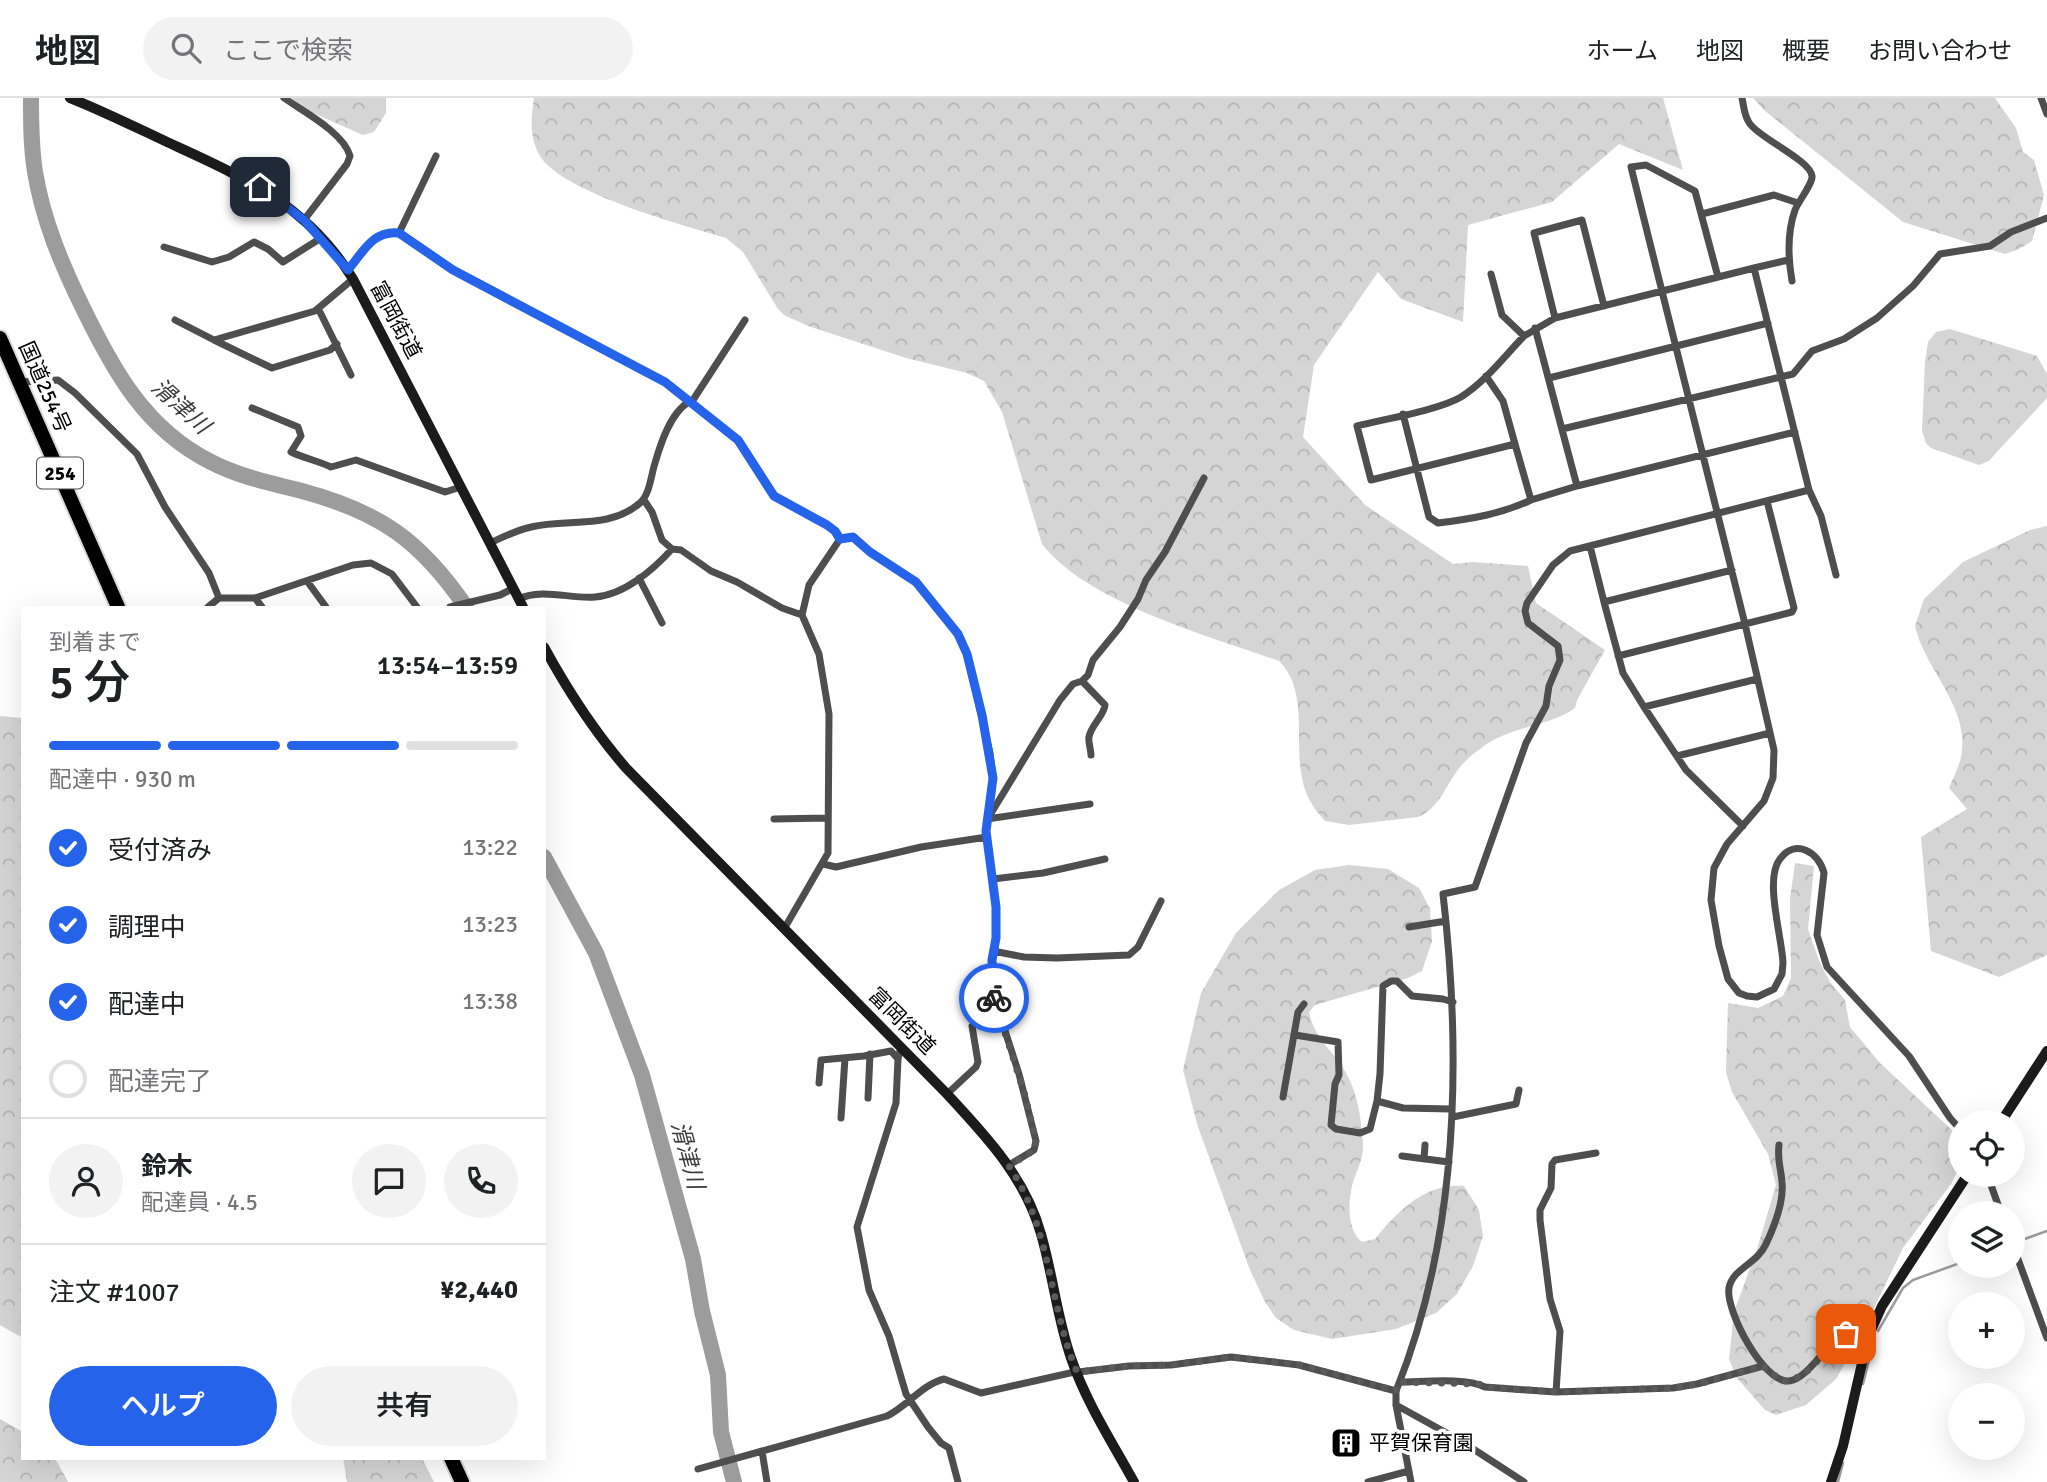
<!DOCTYPE html>
<html lang="ja">
<meta charset="utf-8">
<style>
:root{--surface:#fff;--page:#f2f2f2;--text:#202124;--muted:#757577;--line:#e0e0e0;--accent:#2563eb}
body{margin:0;font-family:Signika,"Noto Sans JP",sans-serif;background:var(--page);color:var(--text);height:100vh;display:flex;flex-direction:column;font-size:26px;white-space:nowrap}
*{box-sizing:border-box;margin:0}
p{font-size:23px;color:var(--muted)}
.icon{flex:none;width:38px;height:38px;fill:none;stroke:currentColor;stroke-width:2;stroke-linecap:round;stroke-linejoin:round}
.map{position:relative;flex:1;overflow:hidden}
.panel{position:absolute;left:21px;top:508px;width:525px;height:854px;display:flex;flex-direction:column;background:var(--surface);border-radius:0px;box-shadow:0 7px 28px #0002}
.panel>*{flex:none}
.fabs{position:absolute;left:1948px;top:1012px;display:grid;gap:14px}
.fabs a{display:grid;place-items:center;width:77px;height:77px;border-radius:50%;background:var(--surface);box-shadow:0 7px 28px #0002;font-size:35px}
.pin{position:absolute;display:grid;place-items:center;width:60px;height:60px;color:#fff;margin:-30px;border-radius:14px;box-shadow:0 4px 10px #0006}
.courier{position:absolute;display:grid;place-items:center;width:70px;height:70px;margin:-35px;border:5px solid #2563eb;border-radius:50%;background:#fff;color:#222;box-shadow:0 2px 9px #0007}
.headline em{font-style:normal;font-weight:600}
.headline div{display:flex;flex-direction:column-reverse}
.headline{display:flex;align-items:center;justify-content:space-between;height:119px;padding:0 28px}
h1{font-size:46px;font-weight:600;line-height:52px}
.bar{display:grid;grid-template-columns:repeat(4,1fr);gap:10px 7px;align-content:center;height:84px;padding:0 28px}
.bar i{height:9px;border-radius:5px;background:var(--line)}
.bar .current{background:var(--accent)}
.bar p{grid-column:span 4}
.line{display:flex;align-items:center;gap:18px;padding:0 28px;border-top:2px solid var(--line)}
.line div{flex:1}
.round{display:grid;place-items:center;flex:none;width:74px;height:74px;border-radius:37px;background:var(--page)}
ol{padding:0 28px;list-style:none}
li{display:flex;align-items:center;gap:21px;height:77px}
li p{margin-inline-start:auto}
li .icon{padding:7px;border-radius:50%;background:var(--accent);color:#fff;stroke-width:4}
li:last-child{color:var(--muted)}
li i{width:38px;height:38px;border:4px solid var(--line);border-radius:50%}
.action{display:flex;gap:14px;margin-top:auto;padding:14px 28px}
.action a{flex:1;height:80px;border-radius:42px;background:var(--accent);color:#fff;font-size:28px;font-weight:600;line-height:80px;text-align:center}
.action a+a{background:var(--page);color:var(--text)}
header{display:flex;align-items:center;gap:42px;box-sizing:border-box;height:98px;padding:0 35px;background:var(--surface);border-bottom:2px solid var(--line)}
header strong{font-size:33px}
nav{display:flex;gap:38px;margin-inline-start:auto;font-size:24px}
.search{width:490px;height:63px;background:var(--page);display:flex;align-items:center;gap:18px;box-sizing:border-box;padding:0 24px;border-radius:38px;color:var(--muted);font-size:26px}
.map>svg:first-child{display:block}
.forest{fill:url(#forest-crowns)}
.lines{fill:none;stroke-linecap:round;stroke-linejoin:round}
.stream{stroke:#9c9c9c;stroke-width:2.5}
.river{stroke:#9c9c9c;stroke-width:16}
.highway-casing{stroke:#dbdbdb;stroke-width:18}
.street{stroke:#4e4e4e;stroke-width:7}
.secondary{stroke:#1b1b1b;stroke-width:10}
.highway{stroke:#000;stroke-width:14}
.done{stroke:#595959;stroke-width:7;stroke-dasharray:0 12.6}
.route{stroke:#2563eb;stroke-width:9}
.labels{text-anchor:middle;stroke-width:7;stroke-linejoin:round;paint-order:stroke}
.shield{fill:#fff;stroke:#4c4c4c;stroke-width:2}
.shield-label{font-size:19px;font-weight:bold;fill:#000}
.street-label{font-size:21px;fill:#000;stroke:#fff}
.poi-label{font-size:21px;fill:#000;stroke:#fff;text-anchor:start}
.water-label{font-size:23px;font-style:italic;fill:#3d3d3d;stroke:#fff}
</style>
<header>
<strong>地図</strong>
<div class="search"><svg class="icon" aria-label="search" viewBox="0 0 24 24"><circle cx="10" cy="10" r="6"/><path d="M15 15l6 6"/></svg>ここで検索</div>
<nav><a>ホーム</a><a>地図</a><a>概要</a><a>お問い合わせ</a></nav>
</header>
<div class="map">
<svg width="2047" height="1384" viewBox="0 0 2047 1384">
<defs>
<pattern id="forest-crowns" width="20" height="18" patternUnits="userSpaceOnUse" patternTransform="scale(1.75)"><rect width="20" height="18" fill="#d5d5d5"/><path d="M2 6a3 3 0 1 1 6 0M12 15a3 3 0 1 1 6 0" fill="none" stroke="#b5b5b5"/></pattern>
</defs>
<rect width="100%" height="100%" fill="#fff"/>
<!-- forest -->
<path class="forest" d="M 291,0 L 386,0 L 386,15 L 374,34 L 363,37 L 313,15 Z
M 534,0 L 1663,0 L 1683,72 L 1619,46 L 1552,104 L 1468,127 L 1463,224 L 1401,201 L 1378,174 L 1314,267 L 1303,339 L 1365,407 L 1453,466 L 1473,464 L 1528,468 L 1536,505 L 1605,552 L 1577,602 L 1575,610 C 1547,630 1507,628 1480,651 C 1473,656 1465,663 1460,669 C 1446,686 1440,710 1418,719 L 1349,727 L 1325,723 C 1313,710 1305,697 1302,680 C 1294,642 1309,593 1279,563 C 1209,538 1088,505 1042,446 L 1002,314 L 984,283 L 967,275 L 906,260 L 808,228 L 784,217 L 778,211 L 743,154 L 726,140 C 683,127 563,95 540,58 C 529,40 531,20 534,0 Z
M 1753,0 L 1995,0 L 2016,30 L 2023,54 L 2034,62 L 2044,97 L 2032,143 L 2019,151 L 2005,156 L 1903,124 L 1764,12 Z
M 1950,231 L 2037,258 L 2047,276 L 2047,300 L 1996,355 L 1989,363 L 1979,367 L 1931,350 L 1926,345 L 1922,333 L 1925,264 L 1928,244 L 1936,234 Z
M 2047,428 L 2047,857 L 1999,879 L 1931,853 L 1921,739 L 1967,711 L 1949,690 C 1953,680 1959,669 1961,659 C 1971,609 1925,573 1915,528 L 1924,501 L 1963,464 L 2030,432 Z
M 0,618 L 23,620 L 23,1240 L 0,1227 Z
M 1795,765 L 1814,768 L 1808,831 L 1820,865 L 1830,884 L 1845,902 L 1850,929 L 1880,965 L 1954,1034 L 1960,1043 L 1960,1068 L 1951,1086 L 1903,1150 L 1860,1239 L 1836,1281 L 1806,1307 L 1776,1317 L 1765,1312 L 1737,1280 L 1729,1261 L 1734,1214 L 1757,1151 L 1776,1087 L 1768,1056 L 1732,994 L 1726,974 L 1728,905 L 1758,910 L 1783,898 L 1791,880 L 1790,801 Z
M 1349,767 L 1388,771 L 1419,790 L 1430,811 L 1432,843 L 1422,873 L 1408,880 L 1315,907 L 1309,914 C 1315,939 1325,945 1339,964 C 1357,988 1361,1017 1363,1046 C 1364,1061 1356,1073 1352,1088 C 1348,1104 1347,1133 1362,1144 L 1375,1141 C 1397,1114 1425,1084 1464,1088 L 1479,1112 L 1483,1138 L 1473,1168 L 1457,1196 L 1436,1215 L 1396,1231 L 1332,1241 L 1294,1232 L 1276,1220 L 1265,1204 L 1250,1172 L 1198,1029 L 1183,972 L 1201,895 L 1236,835 L 1279,792 L 1315,772 Z
M 0,1321 L 23,1334 L 23,1360 L 55,1360 L 68,1384 L 0,1384 Z
M 343,1360 L 422,1360 L 434,1384 L 347,1384 Z"/>
<g class="lines">
<!-- stream -->
<path class="stream" d="M 2022,1142 L 2047,1133
M 1878,1233 L 1903,1190 L 1913,1182 L 1960,1165
M 1863,1286 L 1874,1242
M 1838,1384 L 1843,1365"/>
<!-- river -->
<path class="river" d="M 31,0 C 31,25 31,49 35,74 C 43,122 61,165 82,208 C 113,272 145,331 211,364 C 240,379 271,385 302,393 C 380,414 420,442 466,509
M 544,759 L 596,855 L 642,977 L 693,1161 L 702,1213 L 718,1277 L 721,1334 L 734,1384"/>
<!-- highway casing -->
<g class="highway-casing">
<path id="highway" d="M 0,240 L 118,509
M 451,1360 L 462,1384"/>
</g>
<!-- street -->
<path class="street" d="M 284,0 C 304,14 344,35 350,58 L 347,66 L 304,122
M 1742,0 C 1744,9 1744,18 1750,26 C 1761,41 1810,62 1812,78 C 1813,85 1798,104 1795,112 C 1787,135 1788,160 1792,183
M 2041,0 L 2047,16
M 1702,116 L 1774,97 L 1798,105
M 399,135 L 436,58
M 164,149 L 212,164 L 229,159 L 254,144 L 268,151 L 283,164 L 321,140
M 1754,170 L 1788,162
M 348,172 C 363,154 373,132 399,135 L 453,172 L 665,284 L 738,343 L 774,398 L 827,427 L 835,433 L 840,441
M 1491,176 L 1502,217 L 1524,238 L 1555,220 L 1754,170 L 1809,392 L 1821,418 L 1836,477
M 1718,179 L 1695,93 L 1646,67 L 1631,69 L 1745,526 L 1774,652 L 1773,680 L 1764,703 L 1727,746 L 1714,770 L 1711,802 L 1719,848 L 1728,881 L 1739,895 L 1747,898 L 1757,899 L 1774,891 L 1782,876 L 1783,865 C 1782,839 1764,781 1780,761 C 1795,740 1819,754 1824,775 L 1817,837 L 1827,869 L 1909,958 L 1950,1020 L 1960,1031
M 319,212 L 351,277
M 1555,220 L 1534,135 L 1582,122 L 1604,208
M 175,222 L 214,242 L 315,213 L 353,181
M 1535,230 L 1577,388
M 214,242 L 272,270 L 330,252 L 337,246
M 1486,278 L 1503,303 L 1515,346
M 1549,280 L 1768,225
M 20,284 L 58,282 L 75,295 L 137,356 L 165,409 L 209,475 L 219,500
M 252,310 L 298,329 L 301,338 L 291,354 C 304,360 318,363 331,369 L 356,362 L 445,394 L 461,389
M 1403,316 L 1429,419 L 1438,425 C 1471,421 1501,416 1531,402 L 1515,346 L 1371,382 L 1357,328 C 1384,321 1439,312 1461,299 C 1485,284 1505,258 1524,238
M 1562,331 L 1793,276 L 1812,253 L 1844,241 L 1877,220 L 1913,188 L 1940,156 L 1990,148 L 2011,134 L 2047,120
M 644,402 L 652,414 L 662,442 L 672,451 L 681,452 L 711,473 L 737,484 L 782,510 L 802,517
M 1531,402 L 1577,388 L 1795,334
M 490,445 C 503,439 517,432 531,429 C 567,420 609,432 640,405 C 650,396 651,377 655,365 C 661,344 672,310 693,302 L 745,222
M 1590,448 L 1604,504 L 1732,472
M 639,480 L 662,525
M 307,483 L 326,509
M 255,500 L 262,509
M 519,501 C 542,490 570,501 595,499 C 624,497 653,472 672,451
M 1604,504 L 1623,575 L 1644,609 L 1686,672 L 1743,728
M 208,509 L 219,500 L 255,500 L 353,467 L 371,465 L 392,476 L 417,509
M 450,509 L 500,497 L 514,490
M 1618,558 L 1792,514 L 1794,510 L 1767,403
M 1082,583 L 1105,607 C 1104,618 1091,627 1089,639 C 1088,644 1091,652 1091,657
M 1644,609 L 1757,581
M 1677,658 L 1770,635
M 990,717 L 1060,602 L 1073,586 L 1082,583 L 1088,577 L 1093,562 L 1120,529 L 1138,501 L 1146,482 L 1165,454 L 1204,380
M 774,721 L 827,720
M 987,721 L 1090,706
M 823,766 L 836,769 L 921,749 L 987,739
M 993,781 L 1043,775 L 1105,761
M 1409,829 L 1446,823
M 784,831 L 828,755 L 829,616 L 819,556 L 802,517 L 809,487 L 840,441 L 853,439 L 870,454 L 916,484 L 958,535 L 967,556 L 990,655 L 993,680 L 986,733 L 996,809 L 996,840 L 992,862 L 994,899 L 1019,976 L 1036,1043 L 1034,1052 L 1009,1067
M 993,853 L 1024,859 L 1057,860 L 1129,857 L 1138,849 L 1161,803
M 1295,937 L 1338,944 L 1339,977 L 1335,986 L 1331,1027 L 1336,1031 L 1360,1035 L 1370,1031 L 1377,1003 L 1380,976 L 1383,888 L 1391,883 L 1397,883 L 1412,898 L 1443,901 L 1453,904
M 901,949 L 898,961 L 896,1005 L 857,1129 L 869,1192 L 889,1238 L 906,1296 L 928,1329 L 941,1345 L 949,1350 L 958,1384
M 819,985 L 821,962 L 864,958 L 891,953 L 898,961
M 947,996 L 976,969 L 978,964 L 972,928 L 998,914
M 1283,999 L 1298,914 L 1304,906
M 868,1000 L 870,956
M 1377,1003 L 1403,1010 L 1451,1011
M 1453,1019 L 1516,1006 L 1519,992
M 841,1020 L 845,960
M 1779,1047 C 1777,1063 1781,1070 1782,1084 C 1784,1103 1774,1129 1766,1146 C 1757,1166 1732,1171 1729,1190 C 1725,1212 1764,1286 1789,1283 C 1807,1281 1823,1251 1837,1241 C 1847,1234 1860,1231 1872,1228
M 1402,1058 L 1449,1064
M 1424,1061 L 1425,1047
M 1987,1076 L 2001,1115
M 2012,1145 L 2047,1240
M 1400,1284 C 1422,1284 1465,1279 1485,1289 L 1556,1294 L 1673,1290 L 1697,1286 L 1763,1268
M 1556,1294 L 1560,1233 L 1550,1201 L 1540,1122 L 1540,1112 L 1551,1090 L 1552,1066 L 1555,1062 L 1596,1055
M 1396,1307 L 1461,1343 L 1524,1384
M 762,1353 L 767,1384
M 698,1371 L 887,1318 C 906,1309 923,1286 944,1281 L 981,1295 L 1070,1275 L 1129,1268 L 1171,1267 L 1231,1259 L 1299,1267 L 1396,1293
M 1368,1384 L 1409,1373
M 1411,1384 L 1396,1307 L 1396,1293 C 1459,1137 1462,961 1443,796 L 1475,789 L 1526,645 L 1546,608 L 1549,588 L 1560,562 L 1558,548 L 1528,525 L 1525,513 L 1527,505 L 1553,467 L 1570,453 L 1809,392"/>
<!-- secondary -->
<path class="secondary" d="M 70,0 C 103,13 135,29 167,44 C 243,79 307,106 353,181 L 523,509
M 544,549 C 568,593 593,632 626,670 L 947,996 C 986,1038 1025,1079 1041,1136 C 1053,1177 1057,1220 1071,1260 C 1086,1304 1112,1344 1134,1384
M 2001,1024 L 2047,953
M 1831,1384 L 1843,1348 L 1868,1239 L 1882,1208 L 1968,1076"/>
<!-- highway -->
<use href="#highway" class="highway"/>
</g>
<g class="lines">
<!-- done -->
<path class="done" d="M 994,900 L 1024,994 L 1036,1043 L 1034,1052 L 1009,1068 C 1052,1132 1048,1205 1077,1274 L 1129,1268 L 1171,1267 L 1231,1259 L 1300,1267 L 1396,1293 L 1400,1284 L 1479,1286 L 1485,1289 L 1556,1294 L 1673,1290 L 1698,1286 L 1763,1268 L 1781,1283 C 1809,1285 1823,1248 1846,1236"/>
<!-- route -->
<path class="route" d="M 260,89 L 304,122 L 348,172 C 363,154 373,132 399,135 L 453,172 L 665,284 L 738,342 L 774,398 L 827,427 L 835,433 L 840,441 L 853,439 L 870,454 L 916,484 L 958,536 L 967,556 L 982,617 L 993,680 L 986,733 L 996,809 L 996,840 L 992,862 L 994,900"/>
</g>
<!-- icons -->
<defs>
<g id="building-square" transform="scale(1.575)"><rect x="-9" y="-9" width="18" height="18" rx="4" fill="#000" stroke="#fff"/><path d="M-4-6H4V6H1V3H-1V6H-4ZM-2.5-4.3h1.7v1.8h-1.7ZM.8-4.3h1.7v1.8H.8ZM-2.5-1h1.7V.8h-1.7ZM.8-1h1.7V.8H.8Z" fill="#fff"/></g>
</defs>
<g fill-rule="evenodd">
<use href="#building-square" x="1346" y="1345"/>
</g>
<g class="labels">
<!-- shield labels -->
<rect class="shield" x="37" y="359.5" width="46" height="31" rx="5"/>
<g class="shield-label">
<text x="60" y="382">254</text>
</g>
<!-- street labels -->
<g class="street-label">
<text transform="translate(396 222) rotate(62)" y="7">富岡街道</text>
<text transform="translate(45 289) rotate(66)" y="7">国道254号</text>
<text transform="translate(902 923) rotate(45)" y="7">富岡街道</text>
</g>
<!-- poi labels -->
<g class="poi-label">
<text x="1369" y="1352">平賀保育園</text>
</g>
<!-- water labels -->
<g class="water-label">
<text transform="translate(181 308) rotate(42)" y="8">滑津川</text>
<text transform="translate(688 1057) rotate(75)" y="8">滑津川</text>
</g>
</g>
</svg>
<div class="fabs">
<a><svg class="icon" aria-label="locate" viewBox="0 0 24 24"><circle cx="12" cy="12" r="6"/><path d="M12 2v4M12 18v4M2 12h4M18 12h4"/></svg></a>
<a><svg class="icon" aria-label="layers" viewBox="0 0 24 24"><path d="M12 4l9 5-9 5-9-5zM3 14l9 5 9-5"/></svg></a>
<a>+</a>
<a>−</a>
</div>
<div class="pin" style="left:1846px;top:1236px;background:#ea580c"><svg class="icon" aria-label="bag" viewBox="0 0 24 24"><path d="M5 8h14l-1 12H6zM9 8a3 3 0 0 1 6 0"/></svg></div>
<div class="pin" style="left:260px;top:89px;background:#1f2937"><svg class="icon" aria-label="home" viewBox="0 0 24 24"><path d="M3 11l9-7 9 7M6 9v11h12V9"/></svg></div>
<div class="courier" style="left:994px;top:900px"><svg class="icon" aria-label="bike" viewBox="0 0 24 24"><circle cx="6" cy="16" r="4"/><circle cx="18" cy="16" r="4"/><path d="M6 16l4-8h5l3 8M10 8l3 8H6M13 5h3"/></svg></div>
<section class="panel">
<div class="headline"><div><h1>5 分</h1><p>到着まで</p></div><em>13:54–13:59</em></div>
<div class="bar"><i class="current"></i><i class="current"></i><i class="current"></i><i></i><p>配達中 · 930 m</p></div>
<ol>
<li><svg class="icon" aria-label="check" viewBox="0 0 24 24"><path d="M5 12l5 5 9-10"/></svg>受付済み<p>13:22</p></li>
<li><svg class="icon" aria-label="check" viewBox="0 0 24 24"><path d="M5 12l5 5 9-10"/></svg>調理中<p>13:23</p></li>
<li><svg class="icon" aria-label="check" viewBox="0 0 24 24"><path d="M5 12l5 5 9-10"/></svg>配達中<p>13:38</p></li>
<li><i></i>配達完了</li>
</ol>
<div class="line" style="height:126px"><a class="round"><svg class="icon" aria-label="person" viewBox="0 0 24 24"><circle cx="12" cy="8" r="4"/><path d="M4 21q1-7 8-7t8 7"/></svg></a><div><b>鈴木</b><p>配達員 · 4.5</p></div><a class="round"><svg class="icon" aria-label="chat" viewBox="0 0 24 24"><path d="M4 5h16v11H9l-5 4z"/></svg></a><a class="round"><svg class="icon" aria-label="phone" viewBox="0 0 24 24"><path d="M5 4h4l2 5-3 2q2 4 5 5l2-3 5 2v4C11 20 4 13 5 4z"/></svg></a></div>
<div class="line" style="height:91px"><div>注文 #1007</div><b>¥2,440</b></div>
<div class="action"><a>ヘルプ</a><a>共有</a></div>
</section>
</div>
